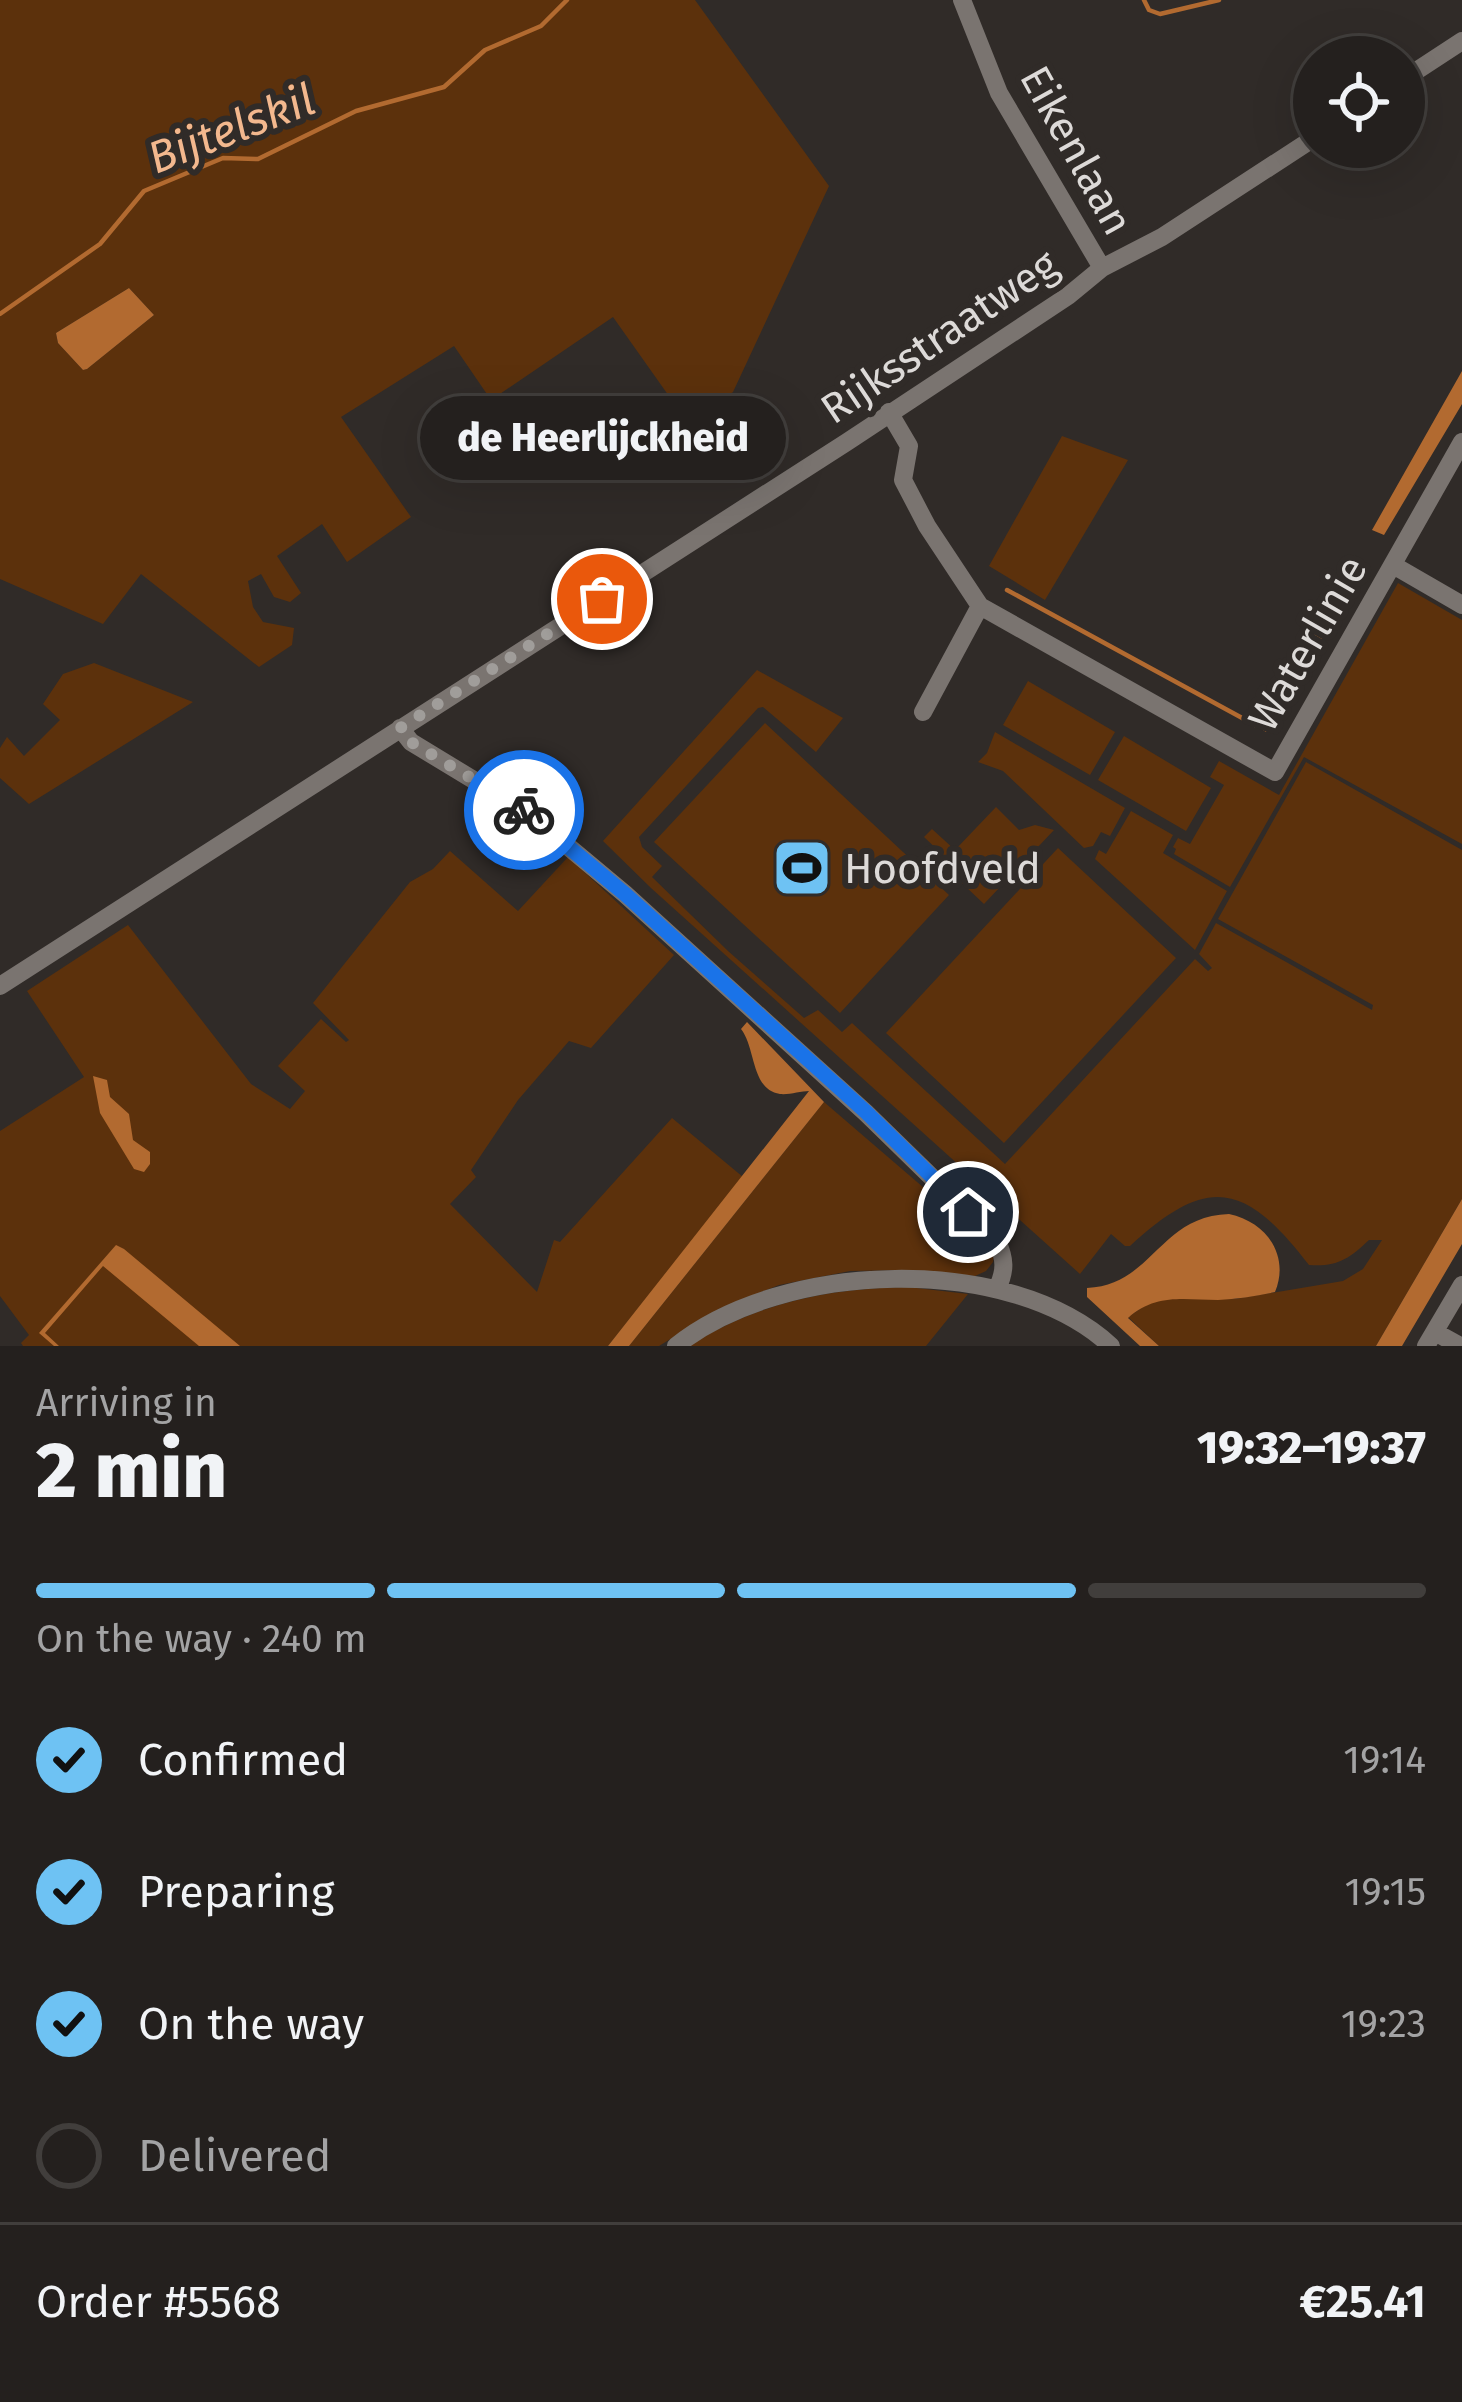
<!DOCTYPE html>
<meta charset="utf-8">
<style>
:root{--surface:#24201e;--page:#302d2b;--text:#f1f3f6;--muted:#a3a3a4;--line:#413e3c;--accent:#6ec2f3}
body{margin:0;font-family:"Fira Sans",sans-serif;background:var(--page);color:var(--text);height:100vh;display:flex;flex-direction:column;font-size:45px;white-space:nowrap}
*{box-sizing:border-box;margin:0}
p{font-size:39px;color:var(--muted)}
.icon{flex:none;width:66px;height:66px;fill:none;stroke:currentColor;stroke-width:2;stroke-linecap:round;stroke-linejoin:round}
.map{position:relative;height:1346px;overflow:hidden}
.panel{display:flex;flex-direction:column;background:var(--surface);flex:1}
.panel>*{flex:none}
.buttons{position:absolute;left:1293px;top:36px;display:grid;gap:24px}
.buttons a{display:grid;place-items:center;width:132px;height:132px;border-radius:50%;background:var(--surface);box-shadow:0 12px 48px #0002,0 0 0 3px var(--line);font-size:60px}
.pin{position:absolute;display:grid;place-items:center;width:102px;height:102px;color:#fff;margin:-51px;border:6px solid #fff;border-radius:50%;box-shadow:0 3px 12px #0007}
.courier{position:absolute;display:grid;place-items:center;width:120px;height:120px;margin:-60px;border:9px solid #1a73e8;border-radius:50%;background:#fff;color:#222;box-shadow:0 3px 15px #0007}
.bubble{position:absolute;height:84px;border-radius:42px;background:var(--surface);box-shadow:0 12px 48px #0002,0 0 0 3px var(--line);font-size:39px;font-weight:800;line-height:84px;text-align:center}
.head em{font-style:normal;font-weight:800}
.head div{display:flex;flex-direction:column-reverse}
.head{display:flex;align-items:center;justify-content:space-between;height:204px;padding:0 36px}
h1{font-size:78px;font-weight:800;line-height:90px}
.bar{display:grid;grid-template-columns:repeat(4,1fr);gap:18px 12px;align-content:center;height:144px;padding:0 36px}
.bar i{height:15px;border-radius:9px;background:var(--line)}
.bar .selected{background:var(--accent)}
.bar p{grid-column:span 4}
.line{display:flex;align-items:center;gap:30px;padding:0 36px;border-top:3px solid var(--line)}
.line div{flex:1}
ol{padding:0 36px;list-style:none}
li{display:flex;align-items:center;gap:36px;height:132px}
li p{margin-inline-start:auto}
li .icon{padding:12px;border-radius:50%;background:var(--accent);color:#111;stroke-width:4}
li:last-child{color:var(--muted)}
li i{width:66px;height:66px;border:6px solid var(--line);border-radius:50%}
.map>svg:first-child{display:block}
.green{fill:#5c310c;fill-rule:evenodd}
.water{fill:#b26a30}
.lines{fill:none;stroke-linecap:round;stroke-linejoin:round}
.stream{stroke:#b26a30;stroke-width:4.5}
.minor{stroke:#7a7470;stroke-width:18}
.done{stroke:#a09d9a;stroke-width:12;stroke-dasharray:0 21.6}
.route{stroke:#1a73e8;stroke-width:15}
.labels{text-anchor:middle;stroke-width:12;stroke-linejoin:round;paint-order:stroke}
.street-label{font-size:42px;fill:#dddad8;stroke:#302b28}
.poi-label{font-size:42px;fill:#dddad8;stroke:#302b28;text-anchor:start}
.water-label{font-size:45px;font-style:italic;fill:#f3b88e;stroke:#302b28}
</style>
<div class="map">
<svg width="1462" height="1346" viewBox="0 0 1462 1346">
<rect width="100%" height="100%" fill="#302b28"/>
<!-- green -->
<path class="green" d="M 0,0 L 695,0 L 829,186 L 733,392 L 688,423 L 613,317 L 491,400 L 454,346 L 341,417 L 411,517 L 347,562 L 322,524 L 277,556 L 301,593 L 290,602 L 274,597 L 261,574 L 248,581 L 253,607 L 263,622 L 294,628 L 292,645 L 259,667 L 141,574 L 103,624 L 0,579 ZM 129,288 L 154,315 L 87,369 L 83,370 L 58,343 L 56,333 Z
M 1062,436 L 1128,460 L 1045,600 L 989,566 Z
M 1398,583 L 1462,620 L 1462,844 L 1304,757 L 1230,887 L 1174,854 L 1176,849 L 1173,847 L 1178,838 L 1190,844 L 1224,785 L 1210,777 L 1219,761 L 1279,795 Z
M 94,663 L 193,702 L 29,804 L 0,778 L 0,748 L 7,737 L 24,756 L 60,720 L 43,704 L 63,674 Z
M 757,670 L 843,718 L 816,752 L 763,707 L 758,708 L 639,837 L 642,847 L 662,866 L 652,877 L 728,951 L 804,1018 L 818,1010 L 842,1032 L 852,1023 L 1005,1164 L 1195,959 L 1208,971 L 1212,968 L 1199,954 L 1216,923 L 1372,1010 L 1373,1005 L 1218,919 L 1306,762 L 1462,850 L 1462,1199 L 1376,1346 L 1159,1346 L 1128,1317 L 1149,1303 L 1164,1299 L 1235,1299 L 1343,1281 L 1363,1269 L 1382,1240 L 1369,1240 C 1349,1259 1337,1267 1309,1265 C 1245,1182 1208,1174 1130,1246 L 1125,1246 L 1111,1234 L 1080,1274 L 651,888 L 603,841 Z
M 1028,681 L 1115,732 L 1090,775 L 1003,725 Z
M 765,723 L 949,895 L 840,1013 L 654,842 Z
M 995,732 L 1125,808 L 1110,836 L 1101,832 L 1093,846 L 1084,848 L 1003,771 L 978,762 L 987,753 Z
M 1124,736 L 1211,788 L 1186,831 L 1098,780 Z
M 996,807 L 1019,830 L 1035,825 L 1054,830 L 984,904 L 946,868 L 947,866 L 939,858 L 942,854 L 924,837 L 932,829 L 955,850 Z
M 1131,811 L 1173,835 L 1163,853 L 1227,891 L 1195,950 L 1095,859 L 1099,850 L 1106,854 Z
M 1058,848 L 1176,958 L 1004,1143 L 886,1033 Z
M 450,851 L 518,911 L 568,857 L 674,955 L 591,1048 L 569,1041 L 518,1100 L 471,1170 L 476,1177 L 450,1204 L 537,1292 L 554,1240 L 560,1242 L 672,1118 L 743,1177 L 608,1346 L 23,1346 L 21,1343 L 29,1335 L 0,1296 L 0,1131 L 84,1077 L 27,991 L 128,925 L 251,1084 L 290,1109 L 305,1091 L 278,1066 L 321,1019 L 346,1042 L 349,1040 L 313,1003 L 410,882 L 433,869 Z
M 824,1102 L 995,1249 L 993,1262 L 986,1271 L 975,1276 L 906,1270 L 850,1271 L 779,1285 L 721,1308 L 659,1346 L 629,1346 Z
M 908,1287 L 968,1294 L 926,1346 L 689,1346 C 756,1303 830,1288 908,1287 Z"/>
<!-- water -->
<path class="water" d="M 129,288 L 154,315 L 87,369 L 83,370 L 58,343 L 56,333 Z
M 1462,371 L 1462,404 L 1384,535 L 1372,530 Z
M 1351,563 L 1364,570 L 1266,732 L 1255,725 Z
M 747,1022 L 824,1102 L 629,1346 L 608,1346 L 809,1091 C 801,1091 789,1095 780,1094 C 751,1090 756,1048 741,1029 Z
M 93,1076 L 107,1080 L 110,1097 L 129,1114 L 133,1140 L 150,1152 L 150,1164 L 144,1172 L 134,1169 L 100,1113 Z
M 1462,1199 L 1462,1244 L 1402,1346 L 1376,1346 Z
M 1229,1214 C 1267,1222 1290,1256 1275,1292 C 1257,1296 1237,1299 1218,1300 C 1184,1300 1156,1293 1128,1318 L 1159,1346 L 1140,1346 L 1087,1297 L 1087,1288 C 1153,1285 1159,1216 1229,1214 Z
M 116,1245 L 124,1249 L 240,1346 L 199,1346 L 103,1266 L 45,1333 L 59,1346 L 54,1346 L 39,1333 Z"/>
<g class="lines">
<!-- stream -->
<path class="stream" d="M 1144,0 L 1149,10 L 1160,14 L 1219,0
M 0,314 L 100,244 L 144,191 L 223,158 L 258,159 L 356,111 L 444,87 L 485,50 L 541,26 L 567,0
M 1007,590 L 1255,725"/>
<!-- minor -->
<path class="minor" d="M 962,0 L 999,93 L 1102,268
M 1404,79 L 1462,41
M 889,412 L 909,446 L 903,480 L 927,526 L 980,606 L 923,712
M 1393,565 L 1462,605
M 980,606 L 1275,772 L 1462,442
M 400,728 L 411,742 L 528,813 L 625,894 L 866,1113 L 997,1241 C 1005,1259 1006,1270 997,1289
M 0,986 L 847,442 L 1068,296 L 1102,268 L 1162,237 L 1314,138
M 1435,1332 L 1460,1346
M 676,1346 C 782,1261 1009,1252 1111,1346
M 1426,1346 L 1462,1285"/>
</g>
<g class="lines">
<!-- done -->
<path class="done" d="M 524,810 L 411,742 L 400,728 L 602,599"/>
<!-- route -->
<path class="route" d="M 524,810 L 625,894 L 866,1112 L 968,1212"/>
</g>
<!-- icons -->
<defs>
<g id="stadium-square" transform="scale(3)"><rect x="-9" y="-9" width="18" height="18" rx="4" fill="#6ec2f3" stroke="#302b28"/><path d="M0-5a6.5 5 0 1 0 0 10a6.5 5 0 1 0 0-10ZM-3.5-1.8h7v3.6h-7Z" fill="#111"/></g>
</defs>
<g fill-rule="evenodd">
<use href="#stadium-square" x="802" y="868"/>
</g>
<g class="labels">
<!-- street labels -->
<g class="street-label">
<text transform="translate(1077 150) rotate(61)" y="15">Eikenlaan</text>
<text transform="translate(939 336) rotate(-34)" y="15">Rijksstraatweg</text>
<text transform="translate(1307 643) rotate(-60)" y="15">Waterlinie</text>
</g>
<!-- poi labels -->
<g class="poi-label">
<text x="844" y="883">Hoofdveld</text>
</g>
<!-- water labels -->
<g class="water-label">
<text transform="translate(231 128) rotate(-21)" y="16">Bijtelskil</text>
</g>
</g>
</svg>
<div class="buttons">
<a><svg class="icon" aria-label="locate" viewBox="0 0 24 24"><circle cx="12" cy="12" r="6"/><path d="M12 2v4M12 18v4M2 12h4M18 12h4"/></svg></a>
</div>
<div class="pin" style="left:602px;top:599px;background:#ea580c"><svg class="icon" aria-label="bag" viewBox="0 0 24 24"><path d="M5 8h14l-1 12H6zM9 8a3 3 0 0 1 6 0"/></svg></div>
<div class="pin" style="left:968px;top:1212px;background:#1f2937"><svg class="icon" aria-label="home" viewBox="0 0 24 24"><path d="M3 11l9-7 9 7M6 9v11h12V9"/></svg></div>
<div class="courier" style="left:524px;top:810px"><svg class="icon" aria-label="bike" viewBox="0 0 24 24"><circle cx="6" cy="16" r="4"/><circle cx="18" cy="16" r="4"/><path d="M6 16l4-8h5l3 8M10 8l3 8H6M13 5h3"/></svg></div>
<div class="bubble" style="left:420px;top:396px;width:366px">de Heerlijckheid</div>
</div>
<section class="panel">
<div class="head"><div><h1>2 min</h1><p>Arriving in</p></div><em>19:32–19:37</em></div>
<div class="bar"><i class="selected"></i><i class="selected"></i><i class="selected"></i><i></i><p>On the way · 240 m</p></div>
<ol>
<li><svg class="icon" aria-label="check" viewBox="0 0 24 24"><path d="M5 12l5 5 9-10"/></svg>Confirmed<p>19:14</p></li>
<li><svg class="icon" aria-label="check" viewBox="0 0 24 24"><path d="M5 12l5 5 9-10"/></svg>Preparing<p>19:15</p></li>
<li><svg class="icon" aria-label="check" viewBox="0 0 24 24"><path d="M5 12l5 5 9-10"/></svg>On the way<p>19:23</p></li>
<li><i></i>Delivered</li>
</ol>
<div class="line" style="height:156px"><div>Order #5568</div><b>€25.41</b></div>
</section>
